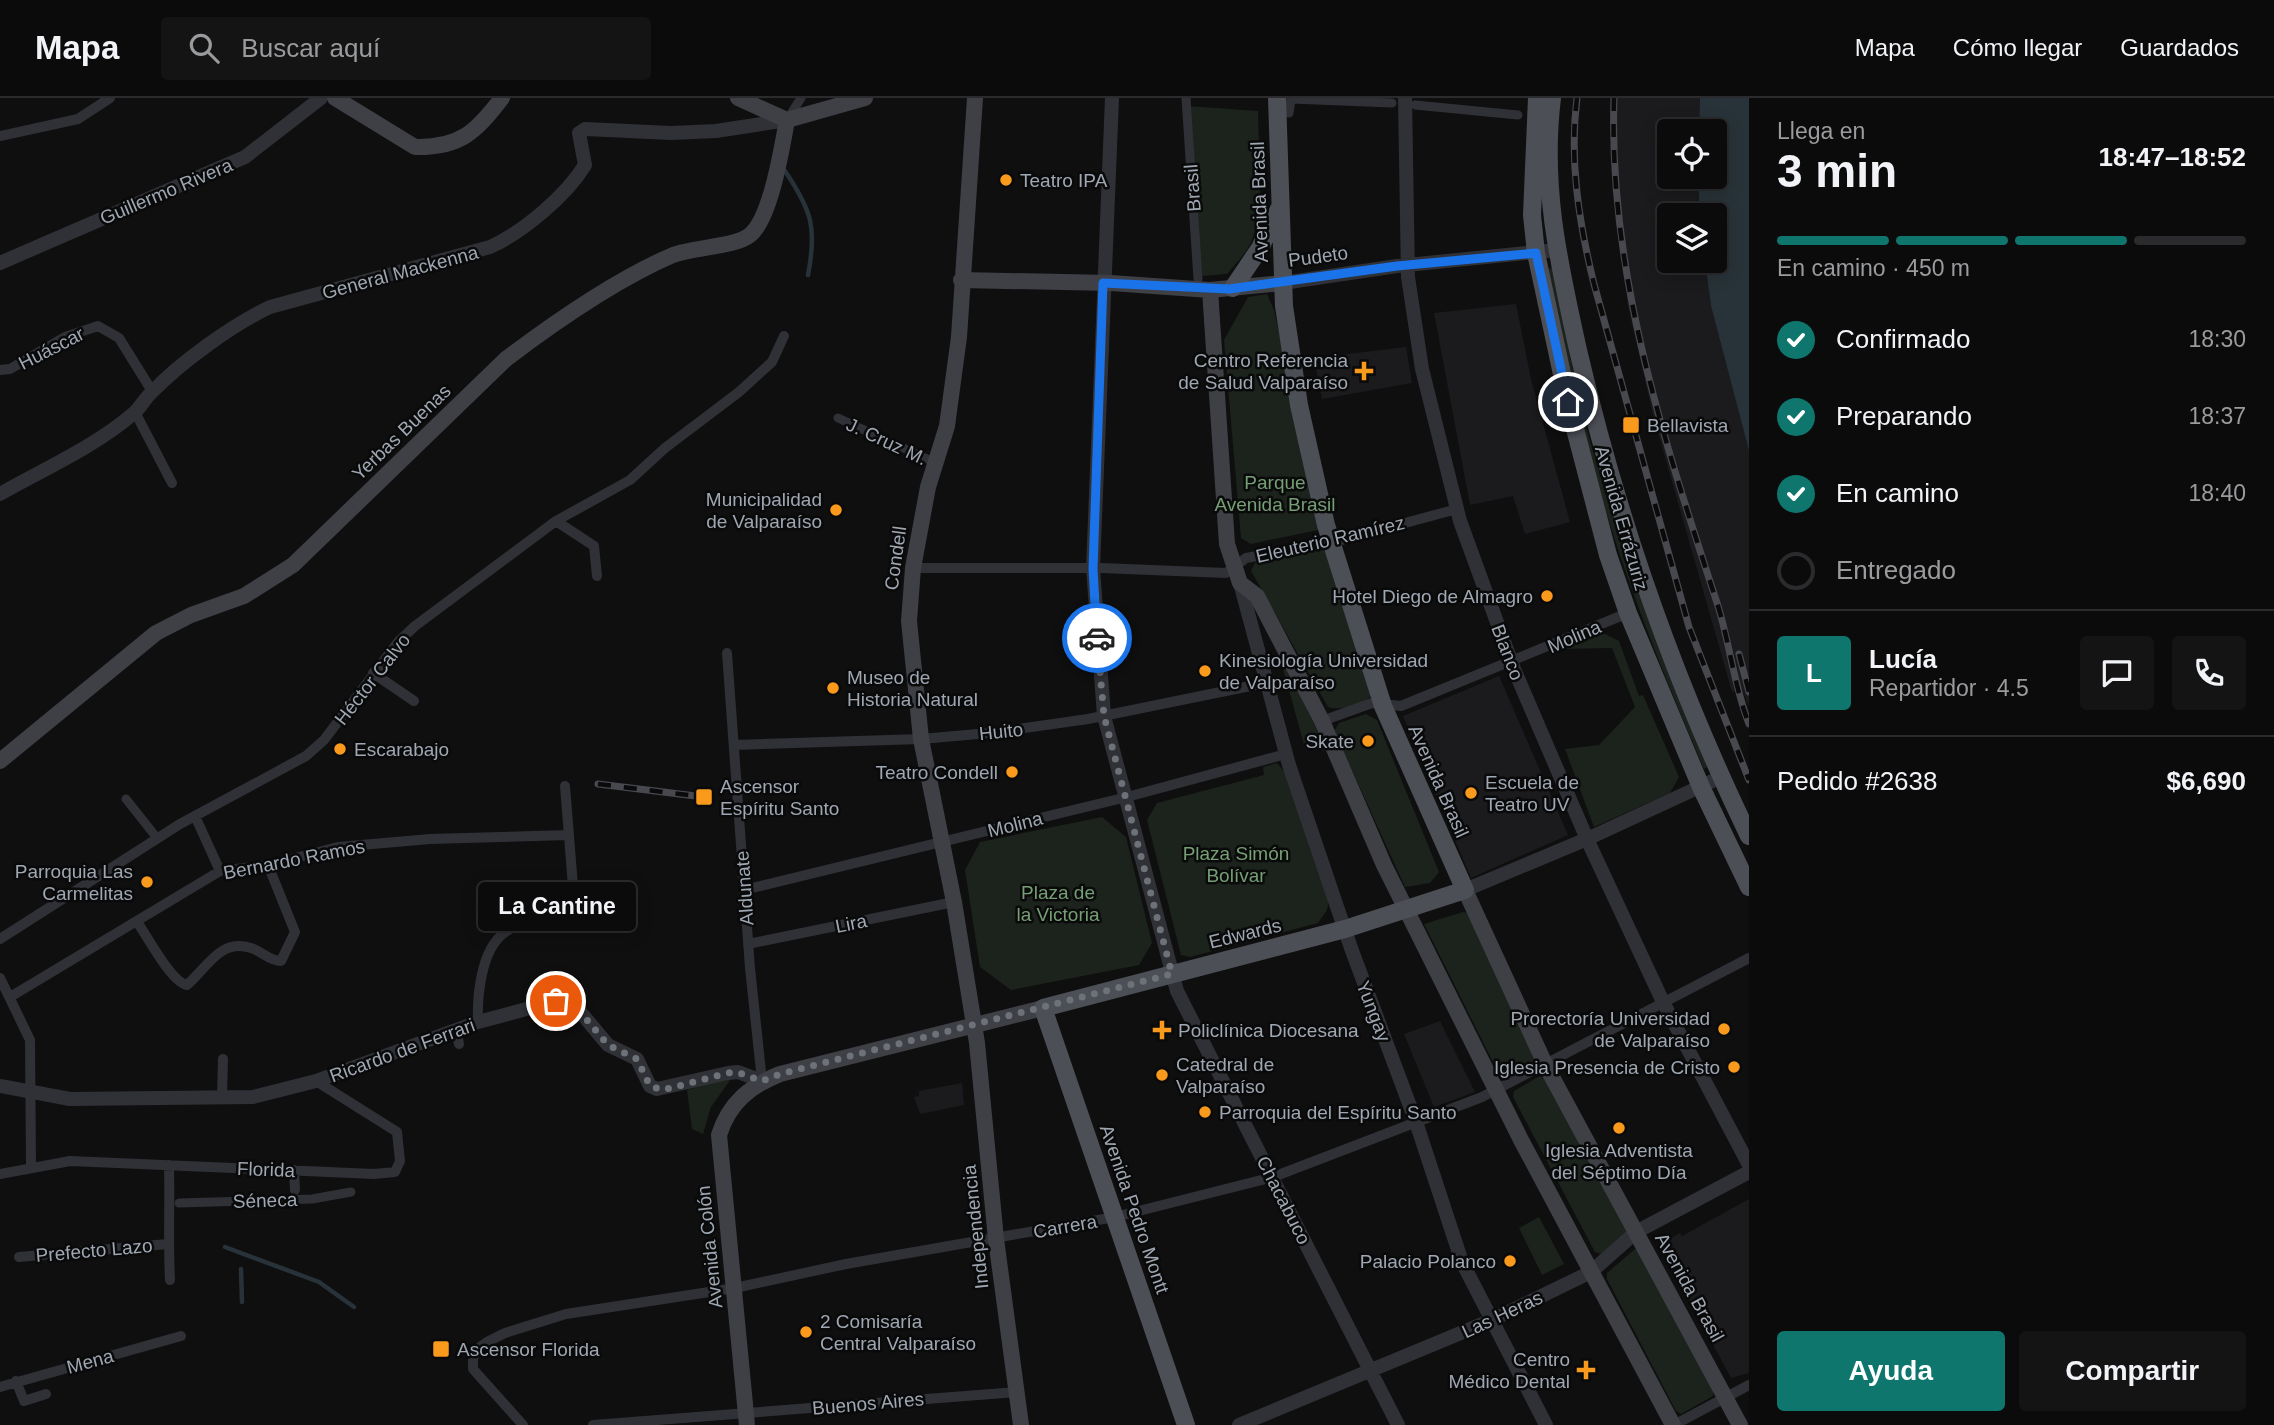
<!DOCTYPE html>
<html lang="es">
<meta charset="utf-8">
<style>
:root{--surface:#0b0b0c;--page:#141415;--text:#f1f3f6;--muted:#9a9b9d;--line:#2b2b2d;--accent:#0f766e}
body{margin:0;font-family:Helvetica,sans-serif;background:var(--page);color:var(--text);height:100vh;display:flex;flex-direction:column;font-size:26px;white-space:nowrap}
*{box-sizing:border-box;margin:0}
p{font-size:23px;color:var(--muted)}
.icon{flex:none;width:38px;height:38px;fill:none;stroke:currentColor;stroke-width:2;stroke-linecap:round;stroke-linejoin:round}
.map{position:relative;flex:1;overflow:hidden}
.side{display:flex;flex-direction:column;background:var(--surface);width:525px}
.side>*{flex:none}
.controls{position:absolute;left:1657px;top:21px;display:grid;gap:14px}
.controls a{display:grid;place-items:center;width:70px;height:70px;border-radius:7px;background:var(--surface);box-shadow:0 4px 18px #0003,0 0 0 2px var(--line);font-size:35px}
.pin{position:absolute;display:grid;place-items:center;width:60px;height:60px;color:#fff;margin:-30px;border:4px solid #fff;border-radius:50%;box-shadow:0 2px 7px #0007}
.courier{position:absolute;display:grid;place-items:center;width:70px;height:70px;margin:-35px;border:5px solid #1a73e8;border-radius:50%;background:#fff;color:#222;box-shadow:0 2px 9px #0007}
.bubble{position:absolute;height:49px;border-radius:7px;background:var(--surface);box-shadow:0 4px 18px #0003,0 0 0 2px var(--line);font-size:23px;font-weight:800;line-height:49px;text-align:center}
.summary em{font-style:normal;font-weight:800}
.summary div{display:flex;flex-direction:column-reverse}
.summary{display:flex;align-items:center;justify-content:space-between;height:119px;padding:0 28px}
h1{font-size:46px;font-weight:800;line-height:52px}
.bar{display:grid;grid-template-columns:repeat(4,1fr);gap:10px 7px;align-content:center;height:84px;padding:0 28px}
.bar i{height:9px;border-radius:5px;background:var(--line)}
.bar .on{background:var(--accent)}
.bar p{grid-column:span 4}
.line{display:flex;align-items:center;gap:18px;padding:0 28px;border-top:2px solid var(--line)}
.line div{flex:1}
.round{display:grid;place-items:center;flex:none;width:74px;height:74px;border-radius:7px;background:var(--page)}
ol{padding:0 28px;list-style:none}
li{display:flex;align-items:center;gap:21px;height:77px}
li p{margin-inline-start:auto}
li .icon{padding:7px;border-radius:50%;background:var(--accent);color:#fff;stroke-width:4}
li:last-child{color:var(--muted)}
li i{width:38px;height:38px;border:4px solid var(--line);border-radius:50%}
.cta{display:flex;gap:14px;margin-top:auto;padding:14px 28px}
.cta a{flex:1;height:80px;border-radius:7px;background:var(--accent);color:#fff;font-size:28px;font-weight:800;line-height:80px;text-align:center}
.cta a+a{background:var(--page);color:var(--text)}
header{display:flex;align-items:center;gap:42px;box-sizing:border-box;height:98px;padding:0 35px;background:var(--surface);border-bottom:2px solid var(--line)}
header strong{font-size:33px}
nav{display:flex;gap:38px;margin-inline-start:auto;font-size:24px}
.search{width:490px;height:63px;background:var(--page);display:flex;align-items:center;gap:18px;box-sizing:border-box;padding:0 24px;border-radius:7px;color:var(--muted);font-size:26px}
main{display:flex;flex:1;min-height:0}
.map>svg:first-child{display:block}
.built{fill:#1b1b1d}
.green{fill:#1b231c}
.water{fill:#283339}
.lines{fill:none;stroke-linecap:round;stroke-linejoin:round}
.stream{stroke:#283339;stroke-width:4.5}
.pedestrian{stroke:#303136;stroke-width:9}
.minor{stroke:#303136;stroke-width:10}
.tertiary{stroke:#303136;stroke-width:14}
.secondary{stroke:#3e4046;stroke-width:16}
.primary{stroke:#4c4f55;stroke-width:18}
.rail-casing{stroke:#47494f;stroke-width:7}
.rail{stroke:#0a0a0b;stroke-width:4.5;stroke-dasharray:13;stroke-linecap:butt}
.done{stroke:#6d7279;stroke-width:7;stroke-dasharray:0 12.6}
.route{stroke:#1a73e8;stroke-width:9}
.poi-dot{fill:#fa9a1d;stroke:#0a0a0b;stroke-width:2.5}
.labels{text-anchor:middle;stroke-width:5;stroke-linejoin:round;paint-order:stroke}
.poi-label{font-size:19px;fill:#9fa7b2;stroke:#0a0a0b;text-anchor:start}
.street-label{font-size:19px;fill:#9fa7b2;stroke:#0a0a0b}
.park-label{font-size:19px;fill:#769f75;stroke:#0a0a0b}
</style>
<header>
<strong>Mapa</strong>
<div class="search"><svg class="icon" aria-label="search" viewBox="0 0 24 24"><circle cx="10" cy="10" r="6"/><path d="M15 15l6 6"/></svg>Buscar aquí</div>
<nav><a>Mapa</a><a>Cómo llegar</a><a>Guardados</a></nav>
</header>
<main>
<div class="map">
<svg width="1749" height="1327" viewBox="0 0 1749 1327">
<rect width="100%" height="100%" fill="#0f0f10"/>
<!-- built -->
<path class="built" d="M 1615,0 L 1700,0 L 1699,33 L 1670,33 L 1670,79 L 1698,79 L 1700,117 L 1670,117 L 1670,163 L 1705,163 L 1711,208 L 1749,353 L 1749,608 L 1742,592 L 1732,594 L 1653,317 L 1628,208 L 1616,105 Z
M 1516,206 L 1531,281 L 1570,424 L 1525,436 L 1513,398 L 1470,407 L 1434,215 Z
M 1406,249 L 1412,285 L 1322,301 L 1314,260 Z
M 1499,578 L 1568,737 L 1471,780 L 1403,618 Z
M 1440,923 L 1475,994 L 1434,1009 L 1404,936 Z
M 962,985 L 964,1007 L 920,1016 L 914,999 L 919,998 L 919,993 Z
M 1749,1101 L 1749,1275 L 1731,1280 L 1662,1151 L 1663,1144 L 1680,1135 L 1682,1138 Z"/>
<!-- green -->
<path class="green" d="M 1187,8 L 1258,13 C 1258,49 1267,119 1248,150 C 1243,159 1234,167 1227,176 L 1202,178 Z
M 1553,170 C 1564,228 1574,286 1590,343 C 1622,454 1663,561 1707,669 L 1704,671 C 1675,603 1647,536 1623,466 C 1590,370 1567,270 1548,171 Z
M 1267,196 L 1274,212 L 1320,423 L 1318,432 L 1251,446 L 1241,440 L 1224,242 L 1248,199 Z
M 1316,449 L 1326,453 L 1372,597 C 1364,607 1340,613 1328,609 L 1251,473 L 1256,463 Z
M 1601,534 L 1619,543 L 1639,598 L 1643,597 L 1679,679 L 1670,695 L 1594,729 L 1565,651 L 1599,647 L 1635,609 L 1612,550 L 1563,551 Z
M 1277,549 L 1327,653 L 1305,650 Z
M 1366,616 L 1377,622 L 1439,774 L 1430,785 L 1405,789 L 1337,639 L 1335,632 L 1339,625 Z
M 1277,665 L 1285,675 L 1329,801 L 1327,812 L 1318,825 L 1190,859 L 1181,857 L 1147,722 L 1157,705 L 1264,677 L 1263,669 Z
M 1102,719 L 1126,739 L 1152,845 L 1139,867 L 1011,892 L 980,869 L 965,772 L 980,744 Z
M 1463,814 L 1469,815 L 1535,963 L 1506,982 L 1500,978 L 1424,826 Z
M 733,978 L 711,1009 L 703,1036 L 692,1031 L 687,992 Z
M 1540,978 L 1549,982 L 1627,1129 L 1627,1136 L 1604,1157 L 1595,1154 L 1513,999 L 1514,993 Z
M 1539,1119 L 1564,1166 L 1542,1177 L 1519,1130 Z
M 1635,1151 L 1641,1152 L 1713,1290 L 1713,1298 L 1681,1316 L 1676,1313 L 1607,1181 L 1607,1175 Z"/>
<!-- water -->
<path class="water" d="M 1700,0 L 1749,0 L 1749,353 L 1711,208 L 1705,163 L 1715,163 L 1715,117 L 1700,117 L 1698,79 L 1715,79 L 1715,33 L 1699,33 Z"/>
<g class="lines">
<!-- stream -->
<path class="stream" d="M 785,73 C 812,113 817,130 808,177
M 225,1149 L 319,1184 L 354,1209
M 241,1171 L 242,1204"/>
<!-- pedestrian -->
<path class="pedestrian" d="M 1186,0 L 1198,181
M 1415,7 L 1518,17
M 1289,15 L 1291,1 L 1392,5
M 787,22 L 801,0
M 838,320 L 936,365
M 126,701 L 157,740
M 179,1105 L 312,1101 L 351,1094"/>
<!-- minor -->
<path class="minor" d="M 0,38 L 78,21 L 110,0
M 0,272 L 10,271 L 65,239 L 98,228 L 119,240 L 152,293
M 135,314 L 172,385
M 556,423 L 594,448 L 597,478
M 913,470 L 1101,470 L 1226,475 L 1246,460 L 1346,441 L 1457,411
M 727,555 L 750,870 L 762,983
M 373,575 L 414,603
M 1322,623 L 1372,605 L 1401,608 L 1628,515
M 734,647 L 921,641 L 989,635 L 1088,621 L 1265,585
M 195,718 L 220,773
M 744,792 L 1127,699 L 1286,656
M 137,824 C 148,839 171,884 187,887 C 207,870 220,840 251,850 C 261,853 270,863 281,863 L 295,834 L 268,767
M 0,841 L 180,726 L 306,658 L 324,642 L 398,544 L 415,528 L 556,423 L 630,382 L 665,350 L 739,294 L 772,264 L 784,238
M 748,846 L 954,804
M 0,880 L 30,942 L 31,1069
M 10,899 L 220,773 L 268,767 L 338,749 L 430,741 L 569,737
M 478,924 C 477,898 481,852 504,835 C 524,820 552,816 574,801 L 565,688
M 456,932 L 459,946
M 222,999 L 223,961
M 169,1067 C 170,1106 168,1144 170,1182
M 294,1072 L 295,1092
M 0,1076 L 70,1063 L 374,1076 L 395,1074 L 400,1063 L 397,1034 L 316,983
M 19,1159 L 168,1146
M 16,1283 L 24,1303 L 46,1296
M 0,1289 L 181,1238
M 523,1327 L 473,1271 L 473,1261 L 477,1251 L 487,1244 L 505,1235 L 566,1216 L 735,1190 L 846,1166 L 1115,1119 L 1273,1079 L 1482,999 L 1749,860
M 593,1327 L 1017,1294
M 1674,1327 L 1749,1287"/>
<!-- tertiary -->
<path class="tertiary" d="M 1112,0 L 1093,470 L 1104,618 L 1177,893 L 1398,1327
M 1405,0 L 1408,179 L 1422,271 L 1460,423 L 1514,571 L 1587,741 L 1663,904 L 1749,1067
M 0,165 L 245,59 L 321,0
M 1283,185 L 1397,168 L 1556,152
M 0,396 C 44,371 96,348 134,315 C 141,309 145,300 152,294 C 181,264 232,227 270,209 L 490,149 C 523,134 566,98 585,67 L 579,35 L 585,31 L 671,35 L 716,33 L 787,22
M 1240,485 L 1289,667 L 1351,850 L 1416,1024 L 1462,1164 L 1546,1327
M 1465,792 L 1587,741 L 1721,679
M 0,988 L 70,1001 L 253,999 L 316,983 L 478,924 L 556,903 L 571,908 L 582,916 L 608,947 L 637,961 L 650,988 L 657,991 L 728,975 L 738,974 L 762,983
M 1239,1327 L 1492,1222 L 1591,1174 L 1636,1134 L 1749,1074"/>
<!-- secondary -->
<path class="secondary" d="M 335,0 L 415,49 C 460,50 476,34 502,0
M 738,0 L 787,22
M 975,0 L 959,239 L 947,328 L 928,389 L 913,470 L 909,523 L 921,641 L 954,804 L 977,945 L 996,1141 L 1021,1327
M 787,22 L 865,0
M 961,182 L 1111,185 L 1210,192 L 1283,185
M 1210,192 L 1227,446 L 1240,485 L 1257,498 L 1322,623 L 1384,767 L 1521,1042 L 1673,1327
M 0,663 L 156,535 L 191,517 L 244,498 L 293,467 L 506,261 C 555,224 617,181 673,157 C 694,149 735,149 750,137 C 771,120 782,49 787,22
M 1465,792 L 1545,966 L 1740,1327
M 747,1327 L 719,1037 C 729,1005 750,988 780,976 L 1043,910"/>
<!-- primary -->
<path class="primary" d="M 1537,0 L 1532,117 L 1536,155 L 1568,304 L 1608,457 L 1628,515 L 1701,689 L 1749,789
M 1552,0 C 1541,89 1559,166 1578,252 C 1617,420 1674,583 1749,738
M 1233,190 L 1260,150 L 1279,111
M 1186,1327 L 1043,910 L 1345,831 L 1465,792 L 1383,608 L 1326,427 L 1299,307 L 1284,208 L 1277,0"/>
<!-- rail casing -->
<g class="rail-casing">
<path id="rail" d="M 1577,0 C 1569,62 1579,125 1594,186 L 1689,529 L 1749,682
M 1614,0 C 1608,176 1664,342 1718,508 C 1730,547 1734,588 1749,626
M 1739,556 L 1749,594
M 598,686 L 704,699"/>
</g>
<!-- rail -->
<use href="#rail" class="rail"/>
</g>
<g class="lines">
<!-- done -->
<path class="done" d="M 556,903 L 571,908 L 582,916 L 608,947 L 637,961 L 650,988 L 663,992 L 728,975 L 737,974 L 762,983 L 780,976 L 1172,876 L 1104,618 L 1097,540"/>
<!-- route -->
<path class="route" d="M 1097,540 L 1093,471 L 1103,185 L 1229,191 L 1397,168 L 1536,155 L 1568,304"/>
</g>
<!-- markers -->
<g class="poi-dot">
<circle cx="1006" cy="82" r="7"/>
<path d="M1360.5 262.5h7v7h7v7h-7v7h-7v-7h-7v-7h7z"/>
<rect x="1622" y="318" width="18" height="18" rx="3.5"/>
<circle cx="836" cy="412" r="7"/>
<circle cx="1547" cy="498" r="7"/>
<circle cx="1205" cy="573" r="7"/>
<circle cx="833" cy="590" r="7"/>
<circle cx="1368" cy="643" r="7"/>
<circle cx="340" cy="651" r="7"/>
<circle cx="1012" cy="674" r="7"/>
<circle cx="1471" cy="695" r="7"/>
<rect x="695" y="690" width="18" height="18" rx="3.5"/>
<circle cx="147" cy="784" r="7"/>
<circle cx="1724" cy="931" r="7"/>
<path d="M1158.5 921.5h7v7h7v7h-7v7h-7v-7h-7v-7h7z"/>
<circle cx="1734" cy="969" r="7"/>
<circle cx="1162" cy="977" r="7"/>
<circle cx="1205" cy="1014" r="7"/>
<circle cx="1619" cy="1030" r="7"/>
<circle cx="1510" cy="1163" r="7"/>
<circle cx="806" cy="1234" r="7"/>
<rect x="432" y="1242" width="18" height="18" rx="3.5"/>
<path d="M1582.5 1261.5h7v7h7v7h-7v7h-7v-7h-7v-7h7z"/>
</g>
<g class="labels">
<!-- poi labels -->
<g class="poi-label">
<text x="1020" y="89">Teatro IPA</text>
<text x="1348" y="269" text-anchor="end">Centro Referencia<tspan x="1348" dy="22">de Salud Valparaíso</tspan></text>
<text x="1647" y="334">Bellavista</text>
<text x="822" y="408" text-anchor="end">Municipalidad<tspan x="822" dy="22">de Valparaíso</tspan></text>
<text x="1533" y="505" text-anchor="end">Hotel Diego de Almagro</text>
<text x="1219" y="569">Kinesiología Universidad<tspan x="1219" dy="22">de Valparaíso</tspan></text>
<text x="847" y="586">Museo de<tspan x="847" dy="22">Historia Natural</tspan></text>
<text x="1354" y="650" text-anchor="end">Skate</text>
<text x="354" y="658">Escarabajo</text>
<text x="998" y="681" text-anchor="end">Teatro Condell</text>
<text x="1485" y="691">Escuela de<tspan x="1485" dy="22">Teatro UV</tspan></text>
<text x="720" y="695">Ascensor<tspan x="720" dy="22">Espíritu Santo</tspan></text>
<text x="133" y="780" text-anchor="end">Parroquia Las<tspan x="133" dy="22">Carmelitas</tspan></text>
<text x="1710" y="927" text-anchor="end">Prorectoría Universidad<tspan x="1710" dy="22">de Valparaíso</tspan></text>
<text x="1178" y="939">Policlínica Diocesana</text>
<text x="1176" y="973">Catedral de<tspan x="1176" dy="22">Valparaíso</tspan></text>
<text x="1720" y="976" text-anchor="end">Iglesia Presencia de Cristo</text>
<text x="1219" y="1021">Parroquia del Espíritu Santo</text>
<text x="1619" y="1059" text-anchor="middle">Iglesia Adventista<tspan x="1619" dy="22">del Séptimo Día</tspan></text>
<text x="1496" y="1170" text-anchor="end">Palacio Polanco</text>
<text x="820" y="1230">2 Comisaría<tspan x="820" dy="22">Central Valparaíso</tspan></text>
<text x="457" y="1258">Ascensor Florida</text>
<text x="1570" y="1268" text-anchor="end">Centro<tspan x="1570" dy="22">Médico Dental</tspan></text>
</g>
<!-- street labels -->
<g class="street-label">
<text transform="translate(1192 90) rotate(-94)" y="7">Brasil</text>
<text transform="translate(166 93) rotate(-23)" y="7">Guillermo Rivera</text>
<text transform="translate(1259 104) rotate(-92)" y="7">Avenida Brasil</text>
<text transform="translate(1318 158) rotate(-8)" y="7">Pudeto</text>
<text transform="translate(400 174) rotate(-15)" y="7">General Mackenna</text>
<text transform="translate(51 250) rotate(-27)" y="7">Huáscar</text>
<text transform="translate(401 334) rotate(-44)" y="7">Yerbas Buenas</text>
<text transform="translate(887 343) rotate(25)" y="7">J. Cruz M.</text>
<text transform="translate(1622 420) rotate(74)" y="7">Avenida Errázuriz</text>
<text transform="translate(1330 441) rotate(-13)" y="7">Eleuterio Ramírez</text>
<text transform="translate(895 460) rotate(-82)" y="7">Condell</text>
<text transform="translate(1574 538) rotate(-23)" y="7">Molina</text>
<text transform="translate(1508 554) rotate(69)" y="7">Blanco</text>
<text transform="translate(372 581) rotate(-52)" y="7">Héctor Calvo</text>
<text transform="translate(1001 633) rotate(-6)" y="7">Huito</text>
<text transform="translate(1439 683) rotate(66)" y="7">Avenida Brasil</text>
<text transform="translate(1015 726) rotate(-14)" y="7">Molina</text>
<text transform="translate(294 761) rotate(-11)" y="7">Bernardo Ramos</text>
<text transform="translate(744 790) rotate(-94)" y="7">Aldunate</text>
<text transform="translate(851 825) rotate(-11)" y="7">Lira</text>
<text transform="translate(1245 835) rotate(-14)" y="7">Edwards</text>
<text transform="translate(1374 913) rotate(69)" y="7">Yungay</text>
<text transform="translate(402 952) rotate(-20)" y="7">Ricardo de Ferrari</text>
<text transform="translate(266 1071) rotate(2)" y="7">Florida</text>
<text transform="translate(265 1102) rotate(-2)" y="7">Séneca</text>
<text transform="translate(1284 1102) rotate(63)" y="7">Chacabuco</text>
<text transform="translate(1135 1111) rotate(71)" y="7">Avenida Pedro Montt</text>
<text transform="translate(1065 1128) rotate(-10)" y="7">Carrera</text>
<text transform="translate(975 1129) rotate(-96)" y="7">Independencia</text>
<text transform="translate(709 1149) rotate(-96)" y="7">Avenida Colón</text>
<text transform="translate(94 1152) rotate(-5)" y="7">Prefecto Lazo</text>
<text transform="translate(1690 1189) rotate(61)" y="7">Avenida Brasil</text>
<text transform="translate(1502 1216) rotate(-25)" y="7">Las Heras</text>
<text transform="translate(90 1263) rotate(-15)" y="7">Mena</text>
<text transform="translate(868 1305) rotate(-5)" y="7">Buenos Aires</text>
</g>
<!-- park labels -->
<g class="park-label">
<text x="1275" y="391">Parque<tspan x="1275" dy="22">Avenida Brasil</tspan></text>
<text x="1236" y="762">Plaza Simón<tspan x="1236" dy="22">Bolívar</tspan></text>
<text x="1058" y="801">Plaza de<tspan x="1058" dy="22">la Victoria</tspan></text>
</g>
</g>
</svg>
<div class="controls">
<a><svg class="icon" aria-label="locate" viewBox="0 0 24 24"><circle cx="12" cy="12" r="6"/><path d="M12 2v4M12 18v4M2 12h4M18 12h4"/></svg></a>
<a><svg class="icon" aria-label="layers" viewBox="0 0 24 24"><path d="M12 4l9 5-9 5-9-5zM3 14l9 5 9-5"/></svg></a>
</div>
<div class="pin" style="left:556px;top:903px;background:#ea580c"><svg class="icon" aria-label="bag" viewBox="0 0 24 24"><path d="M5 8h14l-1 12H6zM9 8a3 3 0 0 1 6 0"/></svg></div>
<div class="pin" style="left:1568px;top:304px;background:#1f2937"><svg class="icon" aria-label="home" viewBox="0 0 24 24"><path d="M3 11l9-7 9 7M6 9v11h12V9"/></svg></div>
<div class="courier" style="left:1097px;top:540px"><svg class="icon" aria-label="car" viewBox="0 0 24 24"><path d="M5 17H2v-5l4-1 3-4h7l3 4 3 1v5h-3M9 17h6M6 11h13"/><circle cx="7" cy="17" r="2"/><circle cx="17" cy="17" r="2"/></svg></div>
<div class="bubble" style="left:478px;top:784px;width:158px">La Cantine</div>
</div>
<section class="side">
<div class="summary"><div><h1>3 min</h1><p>Llega en</p></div><em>18:47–18:52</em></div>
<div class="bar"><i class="on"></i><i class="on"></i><i class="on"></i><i></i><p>En camino · 450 m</p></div>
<ol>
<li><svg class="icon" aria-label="check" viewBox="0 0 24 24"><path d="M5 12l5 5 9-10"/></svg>Confirmado<p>18:30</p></li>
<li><svg class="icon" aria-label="check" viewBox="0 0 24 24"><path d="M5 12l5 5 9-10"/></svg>Preparando<p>18:37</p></li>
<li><svg class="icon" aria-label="check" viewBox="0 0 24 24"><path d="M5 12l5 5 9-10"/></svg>En camino<p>18:40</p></li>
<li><i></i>Entregado</li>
</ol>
<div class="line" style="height:126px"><b class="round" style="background:var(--accent);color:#fff">L</b><div><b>Lucía</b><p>Repartidor · 4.5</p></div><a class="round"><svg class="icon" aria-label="chat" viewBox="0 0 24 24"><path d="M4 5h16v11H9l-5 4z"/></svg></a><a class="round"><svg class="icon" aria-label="phone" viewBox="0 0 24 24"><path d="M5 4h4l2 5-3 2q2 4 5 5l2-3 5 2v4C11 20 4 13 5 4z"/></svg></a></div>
<div class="line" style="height:91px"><div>Pedido #2638</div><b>$6,690</b></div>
<div class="cta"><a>Ayuda</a><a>Compartir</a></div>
</section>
</main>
